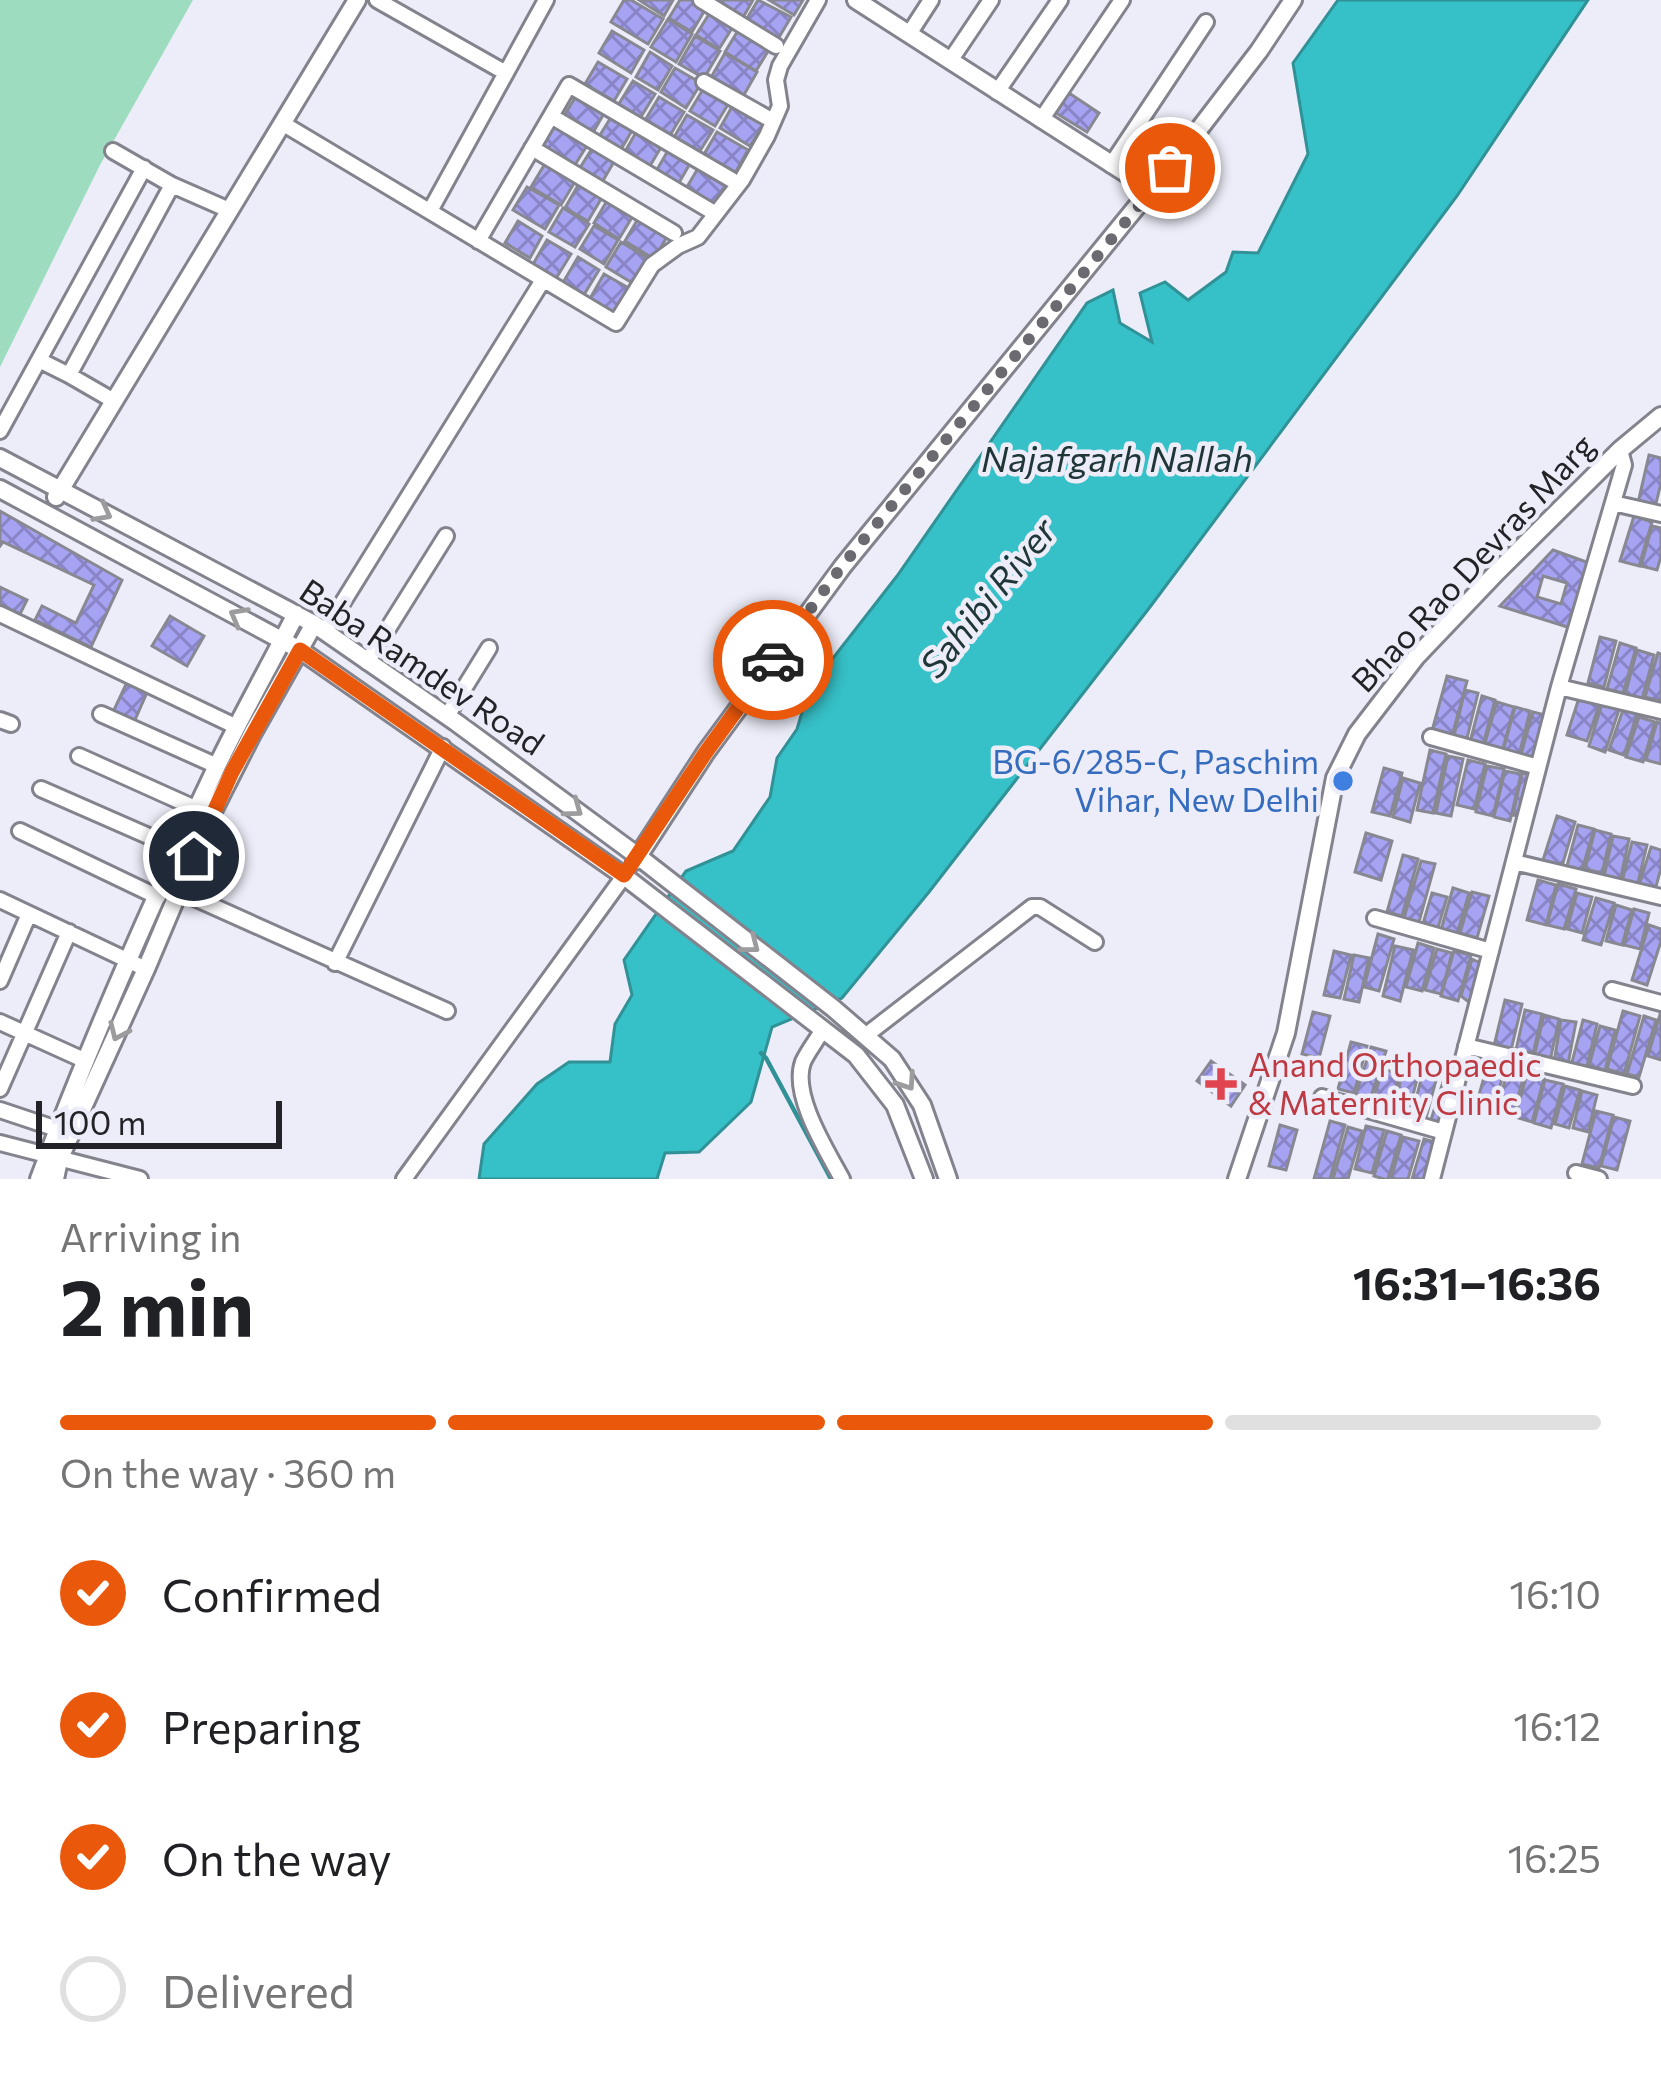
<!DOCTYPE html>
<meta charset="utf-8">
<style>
:root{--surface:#fff;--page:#f2f2f2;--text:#202124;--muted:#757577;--line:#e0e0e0;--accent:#ea580c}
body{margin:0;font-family:Commissioner,sans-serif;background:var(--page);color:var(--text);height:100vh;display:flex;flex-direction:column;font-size:45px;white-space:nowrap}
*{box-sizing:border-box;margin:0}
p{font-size:39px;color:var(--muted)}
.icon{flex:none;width:66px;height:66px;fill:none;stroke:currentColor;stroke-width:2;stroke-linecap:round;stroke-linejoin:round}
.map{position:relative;height:1179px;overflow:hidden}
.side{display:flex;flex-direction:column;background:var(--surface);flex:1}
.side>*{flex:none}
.scale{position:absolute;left:36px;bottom:30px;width:246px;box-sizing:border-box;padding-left:12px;border:6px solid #232327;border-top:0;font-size:33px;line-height:42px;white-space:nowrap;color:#232327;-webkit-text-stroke:9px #ededf9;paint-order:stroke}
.pin{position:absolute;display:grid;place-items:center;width:102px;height:102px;color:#fff;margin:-51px;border:6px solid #fff;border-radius:50%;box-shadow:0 3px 12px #0007}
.courier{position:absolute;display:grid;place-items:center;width:120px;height:120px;margin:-60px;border:9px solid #ea580c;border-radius:50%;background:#fff;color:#222;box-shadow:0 3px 15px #0007}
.headline em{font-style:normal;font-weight:700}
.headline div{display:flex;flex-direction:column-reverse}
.headline{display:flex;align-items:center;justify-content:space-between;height:204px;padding:0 60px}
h1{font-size:78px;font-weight:700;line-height:90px}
.bar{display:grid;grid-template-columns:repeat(4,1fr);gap:18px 12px;align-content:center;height:144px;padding:0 60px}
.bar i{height:15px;border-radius:9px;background:var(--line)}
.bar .on{background:var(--accent)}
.bar p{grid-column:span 4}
ol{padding:0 60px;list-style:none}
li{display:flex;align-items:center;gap:36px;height:132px}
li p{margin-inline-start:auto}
li .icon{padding:12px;border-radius:50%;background:var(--accent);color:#fff;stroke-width:4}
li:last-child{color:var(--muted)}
li i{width:66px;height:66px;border:6px solid var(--line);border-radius:50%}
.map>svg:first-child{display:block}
.green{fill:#9edcbf}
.water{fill:#36c0c7;stroke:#309197;stroke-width:3}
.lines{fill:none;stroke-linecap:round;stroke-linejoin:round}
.stream{stroke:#309197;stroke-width:4.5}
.building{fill:url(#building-cross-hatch);stroke:#888892;stroke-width:3;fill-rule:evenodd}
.minor-casing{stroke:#83838d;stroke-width:20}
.tertiary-casing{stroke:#83838d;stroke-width:22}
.minor{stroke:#fff;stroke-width:14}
.tertiary{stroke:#fff;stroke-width:16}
.oneway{stroke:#9c9c9e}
.done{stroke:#6a6a70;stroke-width:12;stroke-dasharray:0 21.6}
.route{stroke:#ea580c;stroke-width:15}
.shop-dot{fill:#3f7fe0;stroke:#ededf9;stroke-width:4.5}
.health-dot{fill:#e0444e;stroke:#ededf9;stroke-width:4.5}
.labels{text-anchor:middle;stroke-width:9;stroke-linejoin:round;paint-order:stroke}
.street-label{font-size:33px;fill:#232327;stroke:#ededf9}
.shop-label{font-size:33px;fill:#366cbe;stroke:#ededf9;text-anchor:end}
.health-label{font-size:33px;fill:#be3a42;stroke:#ededf9;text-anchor:start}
.water-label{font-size:36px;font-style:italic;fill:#1f3637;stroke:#ededf9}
</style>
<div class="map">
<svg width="1661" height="1179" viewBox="0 0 1661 1179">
<defs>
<pattern id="building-cross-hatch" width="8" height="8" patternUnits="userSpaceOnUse" patternTransform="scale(3)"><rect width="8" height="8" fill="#a7a3f3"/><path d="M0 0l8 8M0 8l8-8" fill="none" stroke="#8884c5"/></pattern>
</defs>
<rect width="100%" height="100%" fill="#ededf9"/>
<!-- green -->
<path class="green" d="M 0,0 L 193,0 L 100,165 L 0,367 Z"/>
<!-- water -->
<path class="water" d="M 1338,0 L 1588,0 L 1457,196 L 1150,607 L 929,892 L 842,998 L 772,1027 L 751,1102 L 699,1152 L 665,1153 L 657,1179 L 479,1179 L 484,1144 L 537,1084 L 569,1062 L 610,1062 L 615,1024 L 632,995 L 624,960 L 686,871 L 733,851 L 770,797 L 777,758 L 797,729 L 809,689 L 897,576 L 1087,303 L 1113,290 L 1120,323 L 1152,342 L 1140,293 L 1165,282 L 1188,300 L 1226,272 L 1233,252 L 1258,253 L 1308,154 L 1293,63 Z"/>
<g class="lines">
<!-- stream -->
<path class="stream" d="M 761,1053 L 766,1058 L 831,1179"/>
</g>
<!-- building -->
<path class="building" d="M 624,0 L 631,0 L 663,19 L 648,44 L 611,22 Z
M 639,0 L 673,0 L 664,16 Z
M 680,0 L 693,0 L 706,8 L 692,32 L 669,18 Z
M 716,0 L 753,0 L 741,21 L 713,5 Z
M 758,0 L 791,17 L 778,39 L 746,20 Z
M 769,0 L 803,0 L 794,15 Z
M 711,11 L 734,25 L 719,49 L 696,35 Z
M 668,19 L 692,34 L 676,62 L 651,47 Z
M 739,29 L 770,48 L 756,71 L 725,52 Z
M 612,31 L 644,50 L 631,73 L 599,53 Z
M 695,36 L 720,51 L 704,78 L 679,64 Z
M 650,52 L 672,66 L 658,90 L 636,77 Z
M 725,53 L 757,72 L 741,100 L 709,81 Z
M 598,62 L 627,79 L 614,101 L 585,84 Z
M 675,68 L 701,83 L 686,108 L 661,92 Z
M 633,81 L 655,94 L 639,120 L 617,107 Z
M 705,86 L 730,101 L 715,126 L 690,111 Z
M 578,93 L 606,110 L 591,136 L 562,119 Z
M 1069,93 L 1099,113 L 1087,132 L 1056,113 Z
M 659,97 L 684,112 L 669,137 L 644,122 Z
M 734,103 L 765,122 L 750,146 L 720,128 Z
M 613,114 L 634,127 L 619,153 L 597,140 Z
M 687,115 L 713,130 L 698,154 L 673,139 Z
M 552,123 L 588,144 L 573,168 L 538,147 Z
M 638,129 L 663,144 L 648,169 L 623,155 Z
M 717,132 L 748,150 L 734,175 L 703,156 Z
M 593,147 L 615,160 L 601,184 L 578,171 Z
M 670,147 L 692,160 L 676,188 L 654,175 Z
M 546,162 L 576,180 L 561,205 L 531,187 Z
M 700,165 L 728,181 L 712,208 L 684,192 Z
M 581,180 L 604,194 L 588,221 L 565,208 Z
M 527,187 L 559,205 L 545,229 L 513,210 Z
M 608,199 L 634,214 L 619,239 L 594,223 Z
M 563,208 L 589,224 L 575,247 L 549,232 Z
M 639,217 L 668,235 L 654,259 L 625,241 Z
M 518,221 L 542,236 L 530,258 L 505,243 Z
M 594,226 L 618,240 L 604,264 L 580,249 Z
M 547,240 L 571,254 L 555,280 L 532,266 Z
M 621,242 L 649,259 L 634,284 L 606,267 Z
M 578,257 L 599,270 L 582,298 L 561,286 Z
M 604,274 L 634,291 L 617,319 L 588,302 Z
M 1649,455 L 1661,458 L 1661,483 L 1655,507 L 1638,503 Z
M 0,511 L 122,580 L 91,647 L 35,620 L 42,606 L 76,623 L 94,585 L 3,542 L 0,546 Z
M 1634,516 L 1652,522 L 1639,566 L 1620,561 Z
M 1652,526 L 1661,528 L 1661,556 L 1657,570 L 1641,566 Z
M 1553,550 L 1592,564 L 1574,629 L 1500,606 ZM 1543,576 L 1567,583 L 1561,604 L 1537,597 Z
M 0,587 L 27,600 L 20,614 L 0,604 Z
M 170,616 L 204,636 L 187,666 L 152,646 Z
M 1600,637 L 1616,641 L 1604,687 L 1588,683 Z
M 1620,643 L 1636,648 L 1623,693 L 1607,689 Z
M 1637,650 L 1654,655 L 1642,699 L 1625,695 Z
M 1658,653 L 1661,654 L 1661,701 L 1645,697 Z
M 1447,676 L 1467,681 L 1452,736 L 1432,731 Z
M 129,678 L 149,688 L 134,722 L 113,712 Z
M 1465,690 L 1478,693 L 1467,738 L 1454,736 Z
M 1482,696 L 1495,700 L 1483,745 L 1470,742 Z
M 1579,698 L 1599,705 L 1587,741 L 1567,735 Z
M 1497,702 L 1514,707 L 1502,752 L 1484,746 Z
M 1602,704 L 1619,710 L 1605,752 L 1589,746 Z
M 1515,707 L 1530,711 L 1519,755 L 1503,751 Z
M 1623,710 L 1637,714 L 1624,755 L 1609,750 Z
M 1533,712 L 1549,716 L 1537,762 L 1520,758 Z
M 1639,717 L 1655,722 L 1643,762 L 1626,757 Z
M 1657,722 L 1661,723 L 1661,764 L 1646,760 Z
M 1430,750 L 1446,754 L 1433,813 L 1417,810 Z
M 1448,756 L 1463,759 L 1451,816 L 1436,813 Z
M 1468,760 L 1485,764 L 1474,809 L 1457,805 Z
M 1487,766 L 1504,769 L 1493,816 L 1476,812 Z
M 1384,768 L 1402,773 L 1390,816 L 1372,812 Z
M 1505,771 L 1521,774 L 1510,821 L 1494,817 Z
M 1522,773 L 1530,775 L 1521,817 L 1513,815 Z
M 1403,778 L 1420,783 L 1410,822 L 1393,817 Z
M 1557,816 L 1575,822 L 1562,866 L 1543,860 Z
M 1578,825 L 1594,829 L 1582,870 L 1567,866 Z
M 1595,830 L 1611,834 L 1602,873 L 1585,869 Z
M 1366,833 L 1392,841 L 1381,880 L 1355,872 Z
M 1613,836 L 1629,839 L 1620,881 L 1604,877 Z
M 1632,842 L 1647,845 L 1637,886 L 1622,882 Z
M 1651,847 L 1661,850 L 1661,868 L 1655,890 L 1639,885 Z
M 1403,855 L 1418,859 L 1402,916 L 1387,912 Z
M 1421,861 L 1435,864 L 1419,922 L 1404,918 Z
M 1538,880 L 1556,885 L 1546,925 L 1527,920 Z
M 1558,884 L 1576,889 L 1564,929 L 1547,925 Z
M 1453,888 L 1469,893 L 1457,934 L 1441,930 Z
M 1472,892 L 1489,896 L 1477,938 L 1460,933 Z
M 1432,893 L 1447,897 L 1437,931 L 1422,927 Z
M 1577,893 L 1592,897 L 1582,933 L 1567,929 Z
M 1596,898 L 1614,903 L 1601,945 L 1583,940 Z
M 1616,905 L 1632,910 L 1622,945 L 1606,941 Z
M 1634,909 L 1649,913 L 1640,949 L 1624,945 Z
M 1649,925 L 1661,929 L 1661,941 L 1647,985 L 1632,980 Z
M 1378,934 L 1394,939 L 1379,991 L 1364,987 Z
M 1418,943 L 1434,948 L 1422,991 L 1406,987 Z
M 1395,946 L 1413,950 L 1400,1001 L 1383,996 Z
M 1437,949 L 1452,953 L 1441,994 L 1425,990 Z
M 1334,951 L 1351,955 L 1340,998 L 1324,995 Z
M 1454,951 L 1471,955 L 1458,1001 L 1441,996 Z
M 1354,955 L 1369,958 L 1359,1002 L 1344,999 Z
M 1472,959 L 1482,964 L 1470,1003 L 1461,996 Z
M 1505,1000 L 1522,1004 L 1511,1050 L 1494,1046 Z
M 1525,1010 L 1542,1014 L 1533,1054 L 1516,1050 Z
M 1623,1011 L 1640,1016 L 1624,1074 L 1607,1069 Z
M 1661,1011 L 1661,1060 L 1648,1056 Z
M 1313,1012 L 1330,1016 L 1319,1058 L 1302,1054 Z
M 1544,1015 L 1559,1019 L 1550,1061 L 1534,1057 Z
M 1644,1016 L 1656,1020 L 1639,1077 L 1627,1074 Z
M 1561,1020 L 1576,1022 L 1568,1064 L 1554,1062 Z
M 1583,1020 L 1597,1024 L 1586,1070 L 1571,1066 Z
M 1600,1026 L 1615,1030 L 1605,1070 L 1589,1066 Z
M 1351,1042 L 1367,1046 L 1354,1093 L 1338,1089 Z
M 1371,1047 L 1386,1051 L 1370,1099 L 1356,1094 Z
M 1211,1061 L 1245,1085 L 1231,1106 L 1197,1081 Z
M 1488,1063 L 1505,1068 L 1494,1107 L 1477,1102 Z
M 1383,1069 L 1400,1074 L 1388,1111 L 1371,1106 Z
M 1403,1071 L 1418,1075 L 1408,1115 L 1393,1111 Z
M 1508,1071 L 1524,1075 L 1513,1115 L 1496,1110 Z
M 1527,1074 L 1544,1079 L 1532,1122 L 1515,1117 Z
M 1422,1076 L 1436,1080 L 1425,1122 L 1411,1118 Z
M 1545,1080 L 1563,1084 L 1551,1128 L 1534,1123 Z
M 1443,1082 L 1454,1085 L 1442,1126 L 1430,1123 Z
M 1565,1086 L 1580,1090 L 1569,1128 L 1555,1124 Z
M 1582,1091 L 1597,1095 L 1588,1132 L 1573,1128 Z
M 1596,1111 L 1613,1115 L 1599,1168 L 1582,1164 Z
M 1614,1117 L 1630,1121 L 1617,1170 L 1601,1166 Z
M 1330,1121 L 1345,1125 L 1330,1179 L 1314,1179 Z
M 1280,1125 L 1297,1130 L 1286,1170 L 1269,1166 Z
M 1366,1126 L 1384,1130 L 1372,1173 L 1355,1169 Z
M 1348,1127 L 1362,1131 L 1348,1179 L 1333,1179 Z
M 1387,1131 L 1401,1135 L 1388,1179 L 1384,1179 L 1374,1176 Z
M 1403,1137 L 1419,1141 L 1408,1179 L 1391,1179 Z
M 1424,1139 L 1438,1143 L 1427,1179 L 1412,1179 Z"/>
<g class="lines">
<!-- minor casing -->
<g class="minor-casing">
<path id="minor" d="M 377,0 L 506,73
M 701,0 L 776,46
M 909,34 L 931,0
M 950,61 L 991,0
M 704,82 L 773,121
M 997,92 L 1060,0
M 551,116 L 711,211
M 1041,120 L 1122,0
M 282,123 L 616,323 L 652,265 L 678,246 L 698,237 L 742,180 L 767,136 L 780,106 L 776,80 L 780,66 L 818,0
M 532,148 L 674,233
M 113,151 L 172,185 L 229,210
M 1111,165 L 1206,22
M 430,211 L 546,0
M 478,241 L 569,85 L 732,180
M 39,360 L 69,375 L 172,185
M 69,375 L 114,401
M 0,431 L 144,168
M 1613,503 L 1661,514
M 0,614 L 237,727
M 325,631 L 543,280
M 367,662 L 446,536
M 1559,687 L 1661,711
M 101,714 L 217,766
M 447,716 L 489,648
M 0,720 L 11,724
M 1431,737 L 1538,767
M 79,756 L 197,809
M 41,789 L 178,849
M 20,831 L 158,897
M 1514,862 L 1661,897
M 179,891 L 447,1011
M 0,900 L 146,969
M 1375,918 L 1491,951
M 335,963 L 443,747
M 0,981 L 29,914
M 1612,990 L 1661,1003
M 0,1022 L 86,1061
M 823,1029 C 817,1040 808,1051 803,1062 C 791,1095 827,1151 842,1179
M 865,1036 L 1032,907 L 1040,907 L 1095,942
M 1466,1046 L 1633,1086
M 0,1089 L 69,932
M 1322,1097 L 1444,1132
M 0,1110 L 57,1129
M 0,1143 L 140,1179
M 1576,1173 L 1599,1179
M 404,1179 L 624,876
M 1432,1179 L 1559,687 L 1624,465 L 1620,450"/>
</g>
<!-- tertiary casing -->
<g class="tertiary-casing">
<path id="tertiary" d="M 856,0 L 1152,190
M 0,458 L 314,624 L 457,723 L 639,857 L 833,1008 L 892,1059 L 922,1105 L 948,1179
M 0,489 L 300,650 L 624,876 L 856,1055 L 895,1105 L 924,1179
M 56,497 L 357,0
M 635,861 L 706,752 L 843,566 L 1187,145 L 1259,51 L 1293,0
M 39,1179 C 91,1040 152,902 216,768 C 241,716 270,665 296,614
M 55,1179 L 59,1160 L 146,969 L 211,815 L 252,734 L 314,624
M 1237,1179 L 1286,1033 L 1335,778 L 1357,734 L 1416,657 L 1497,572 L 1620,450 L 1661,416"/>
</g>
<!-- minor -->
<use href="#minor" class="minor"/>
<!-- tertiary -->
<use href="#tertiary" class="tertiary"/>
</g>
<!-- one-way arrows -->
<defs><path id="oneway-chevron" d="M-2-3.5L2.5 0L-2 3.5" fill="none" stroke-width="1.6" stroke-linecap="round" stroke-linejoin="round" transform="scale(3)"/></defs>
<g class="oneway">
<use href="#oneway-chevron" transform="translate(103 513) rotate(28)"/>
<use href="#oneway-chevron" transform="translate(238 616) rotate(-151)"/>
<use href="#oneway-chevron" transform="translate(574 809) rotate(36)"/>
<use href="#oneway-chevron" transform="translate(751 945) rotate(38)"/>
<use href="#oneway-chevron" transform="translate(118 1032) rotate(114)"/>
<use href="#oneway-chevron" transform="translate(907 1082) rotate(56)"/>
</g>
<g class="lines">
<!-- done -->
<path class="done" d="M 773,660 L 842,566 L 1170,168"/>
<!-- route -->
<path class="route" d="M 194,856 L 232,772 L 300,650 L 624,875 L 706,752 L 773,660"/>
</g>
<!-- markers -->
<circle class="shop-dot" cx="1343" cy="781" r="12"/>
<path class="health-dot" d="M1215 1066h12v12h12v12h-12v12h-12v-12h-12v-12h12z"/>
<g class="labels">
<!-- street labels -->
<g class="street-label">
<text transform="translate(1473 563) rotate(-47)" y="12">Bhao Rao Devras Marg</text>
<text transform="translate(422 667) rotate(34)" y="12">Baba Ramdev Road</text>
</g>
<!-- shop labels -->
<g class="shop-label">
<text x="1319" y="774">BG-6/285-C, Paschim<tspan x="1319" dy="38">Vihar, New Delhi</tspan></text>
</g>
<!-- health labels -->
<g class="health-label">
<text x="1248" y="1077">Anand Orthopaedic<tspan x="1248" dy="38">&amp; Maternity Clinic</tspan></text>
</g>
<!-- water labels -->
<g class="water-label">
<text x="1117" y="472">Najafgarh Nallah</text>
<text transform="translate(988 598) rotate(-51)" y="13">Sahibi River</text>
</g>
</g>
</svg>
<div class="scale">100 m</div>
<div class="pin" style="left:1170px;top:168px;background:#ea580c"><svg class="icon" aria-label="bag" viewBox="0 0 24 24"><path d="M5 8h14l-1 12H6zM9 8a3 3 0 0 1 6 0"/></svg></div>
<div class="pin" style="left:194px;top:856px;background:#1f2937"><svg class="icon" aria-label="home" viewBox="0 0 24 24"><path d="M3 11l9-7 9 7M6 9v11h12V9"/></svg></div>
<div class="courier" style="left:773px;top:660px"><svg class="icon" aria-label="car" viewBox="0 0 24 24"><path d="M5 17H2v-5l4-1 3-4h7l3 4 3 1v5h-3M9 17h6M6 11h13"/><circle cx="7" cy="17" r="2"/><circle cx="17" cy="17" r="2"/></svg></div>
</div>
<section class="side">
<div class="headline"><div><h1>2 min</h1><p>Arriving in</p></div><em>16:31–16:36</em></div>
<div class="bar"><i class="on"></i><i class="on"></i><i class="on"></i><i></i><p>On the way · 360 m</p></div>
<ol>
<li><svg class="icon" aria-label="check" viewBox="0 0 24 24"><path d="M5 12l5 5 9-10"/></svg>Confirmed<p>16:10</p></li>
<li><svg class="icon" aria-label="check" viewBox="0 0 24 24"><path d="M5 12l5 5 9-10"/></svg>Preparing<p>16:12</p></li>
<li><svg class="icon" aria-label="check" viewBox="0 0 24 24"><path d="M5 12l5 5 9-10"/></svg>On the way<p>16:25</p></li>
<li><i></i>Delivered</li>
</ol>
</section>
